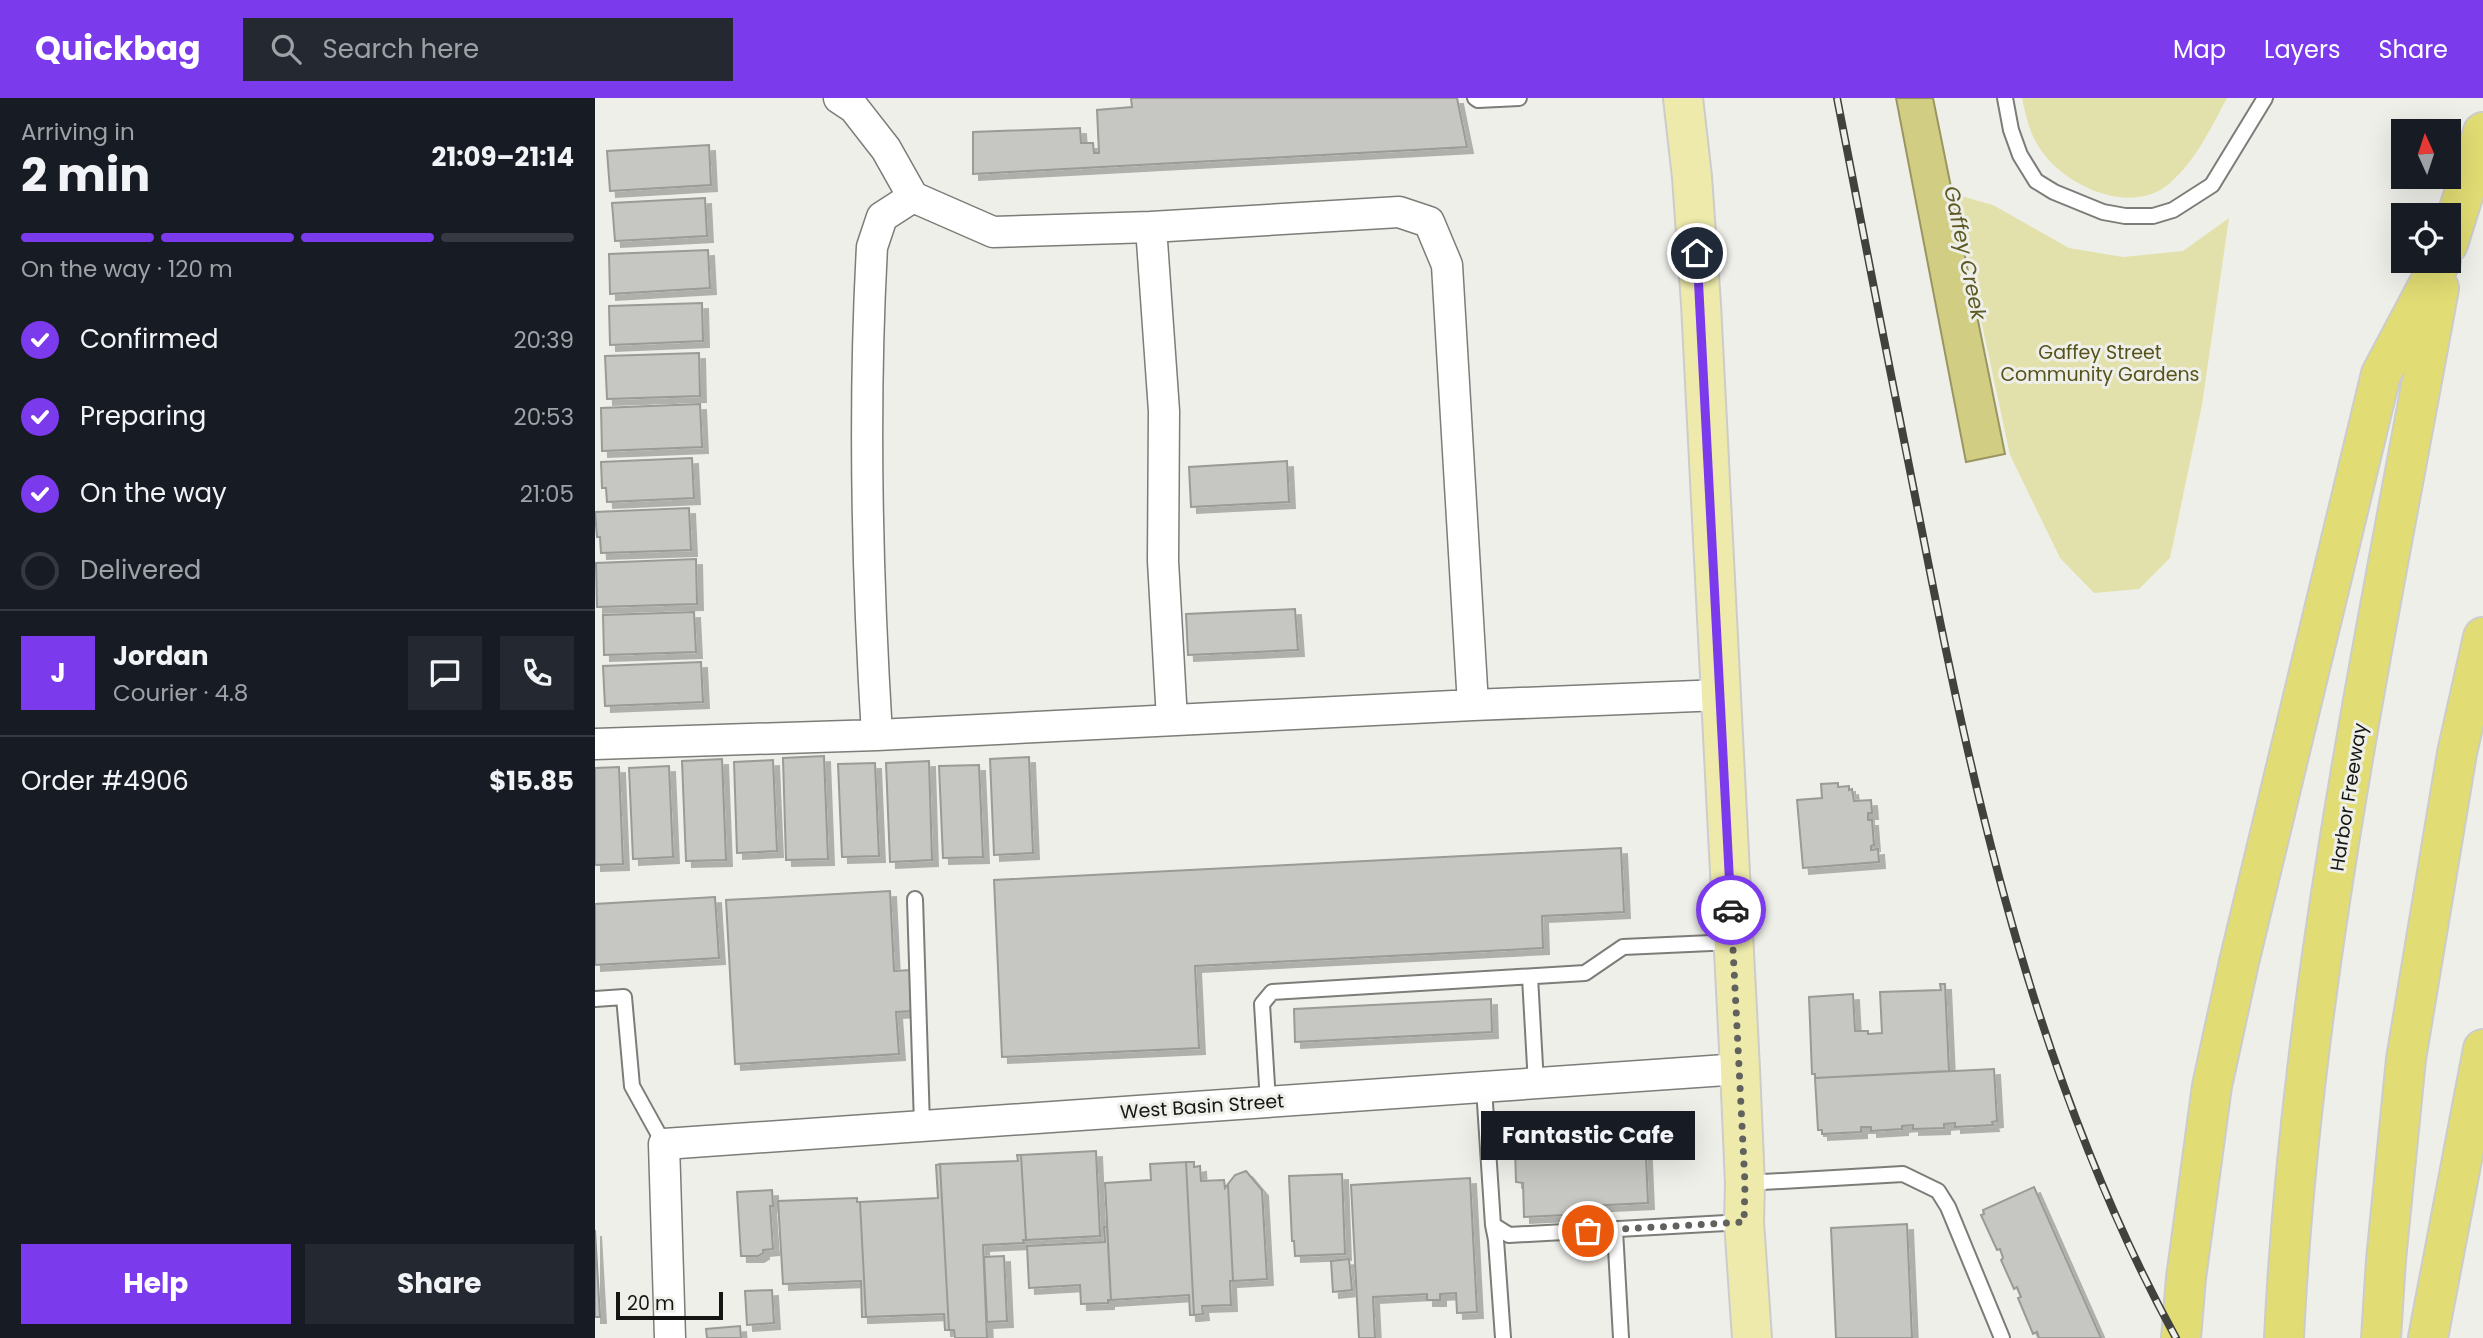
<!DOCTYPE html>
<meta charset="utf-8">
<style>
:root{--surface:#171b24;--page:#242831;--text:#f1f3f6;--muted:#9ea1a6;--line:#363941;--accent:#7c3aed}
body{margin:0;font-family:Poppins,sans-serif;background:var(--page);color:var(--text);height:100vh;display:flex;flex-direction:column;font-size:26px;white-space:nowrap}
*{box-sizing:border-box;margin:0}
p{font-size:23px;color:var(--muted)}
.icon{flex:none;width:38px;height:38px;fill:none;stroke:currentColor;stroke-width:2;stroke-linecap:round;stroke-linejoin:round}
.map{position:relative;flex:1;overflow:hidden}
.drawer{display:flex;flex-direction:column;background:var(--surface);width:595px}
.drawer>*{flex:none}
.needle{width:46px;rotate:357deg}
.tools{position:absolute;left:1796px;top:21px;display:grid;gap:14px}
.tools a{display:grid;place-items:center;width:70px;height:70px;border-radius:0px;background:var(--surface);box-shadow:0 7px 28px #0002;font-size:35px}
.scale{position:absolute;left:21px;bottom:18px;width:107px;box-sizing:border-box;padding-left:7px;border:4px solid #151513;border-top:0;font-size:19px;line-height:24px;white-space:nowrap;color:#151513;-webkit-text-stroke:5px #efefea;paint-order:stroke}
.pin{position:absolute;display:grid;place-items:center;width:60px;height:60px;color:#fff;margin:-30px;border:4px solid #fff;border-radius:50%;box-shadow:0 2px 7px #0007}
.courier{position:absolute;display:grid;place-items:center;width:70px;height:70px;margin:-35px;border:5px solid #7c3aed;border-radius:50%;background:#fff;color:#222;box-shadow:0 2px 9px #0007}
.bubble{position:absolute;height:49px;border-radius:0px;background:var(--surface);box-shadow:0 7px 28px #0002;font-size:23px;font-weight:700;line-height:49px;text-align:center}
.headline em{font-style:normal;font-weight:700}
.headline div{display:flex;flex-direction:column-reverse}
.headline{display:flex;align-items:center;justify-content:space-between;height:119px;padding:0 21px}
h1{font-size:46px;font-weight:700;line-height:52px}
.bar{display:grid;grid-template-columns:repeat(4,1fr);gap:10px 7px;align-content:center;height:84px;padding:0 21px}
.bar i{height:9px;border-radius:5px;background:var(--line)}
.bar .selected{background:var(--accent)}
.bar p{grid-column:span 4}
.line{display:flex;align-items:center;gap:18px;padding:0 21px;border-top:2px solid var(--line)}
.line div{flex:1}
.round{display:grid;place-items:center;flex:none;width:74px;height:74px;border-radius:0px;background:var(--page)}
ol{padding:0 21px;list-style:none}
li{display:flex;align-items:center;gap:21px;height:77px}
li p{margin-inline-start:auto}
li .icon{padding:7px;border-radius:50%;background:var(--accent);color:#fff;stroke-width:4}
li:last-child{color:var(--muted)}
li i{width:38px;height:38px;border:4px solid var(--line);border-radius:50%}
.cta{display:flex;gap:14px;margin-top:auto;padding:14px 21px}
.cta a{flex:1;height:80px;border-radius:0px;background:var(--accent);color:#fff;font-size:28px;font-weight:700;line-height:80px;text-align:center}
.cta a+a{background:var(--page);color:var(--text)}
header{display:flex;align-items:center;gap:42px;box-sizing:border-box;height:98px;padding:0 35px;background:var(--accent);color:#fff}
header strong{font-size:33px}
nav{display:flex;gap:38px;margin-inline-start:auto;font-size:24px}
.search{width:490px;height:63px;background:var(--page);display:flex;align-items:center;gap:18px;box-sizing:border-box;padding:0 24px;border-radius:0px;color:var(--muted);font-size:26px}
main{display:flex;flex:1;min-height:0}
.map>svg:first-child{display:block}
.green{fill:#e2e1ab}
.water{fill:#d1ce83;stroke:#999661;stroke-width:2}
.building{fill:#c6c6c2;stroke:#9a9a96;stroke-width:2;filter:url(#shadow)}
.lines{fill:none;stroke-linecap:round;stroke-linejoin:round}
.service-casing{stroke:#7c7c78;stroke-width:18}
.minor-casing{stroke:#7c7c78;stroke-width:33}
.primary-casing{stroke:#cccccb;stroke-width:42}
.motorway-casing{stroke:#cccccb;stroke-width:42}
.service{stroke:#fff;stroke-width:14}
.minor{stroke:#fff;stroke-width:30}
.primary{stroke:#edeaab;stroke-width:38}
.motorway{stroke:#e1dc73;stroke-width:38}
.rail-casing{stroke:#41413e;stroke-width:8}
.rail{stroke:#efefea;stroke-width:5;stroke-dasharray:16;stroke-linecap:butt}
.done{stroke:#61615e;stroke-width:7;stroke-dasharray:0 12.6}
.route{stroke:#7c3aed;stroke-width:9}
.labels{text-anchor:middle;stroke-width:6;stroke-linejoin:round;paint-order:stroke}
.park-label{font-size:19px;fill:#55521a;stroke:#efefea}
.street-label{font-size:19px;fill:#151513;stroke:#efefea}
.water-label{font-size:21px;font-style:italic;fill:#5c5922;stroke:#efefea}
</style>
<header>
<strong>Quickbag</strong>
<div class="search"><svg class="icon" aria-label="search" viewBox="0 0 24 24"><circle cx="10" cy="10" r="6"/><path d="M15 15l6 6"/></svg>Search here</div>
<nav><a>Map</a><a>Layers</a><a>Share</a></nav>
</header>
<main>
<section class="drawer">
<div class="headline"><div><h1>2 min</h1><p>Arriving in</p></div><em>21:09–21:14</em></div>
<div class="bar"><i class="selected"></i><i class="selected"></i><i class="selected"></i><i></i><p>On the way · 120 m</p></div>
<ol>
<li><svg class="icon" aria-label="check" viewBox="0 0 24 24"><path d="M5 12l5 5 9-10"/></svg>Confirmed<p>20:39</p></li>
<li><svg class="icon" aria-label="check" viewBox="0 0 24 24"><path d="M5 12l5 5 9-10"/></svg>Preparing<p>20:53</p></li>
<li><svg class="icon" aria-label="check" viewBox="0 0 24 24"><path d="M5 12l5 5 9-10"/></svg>On the way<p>21:05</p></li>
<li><i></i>Delivered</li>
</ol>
<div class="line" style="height:126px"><b class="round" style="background:var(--accent);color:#fff">J</b><div><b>Jordan</b><p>Courier · 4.8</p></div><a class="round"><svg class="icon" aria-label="chat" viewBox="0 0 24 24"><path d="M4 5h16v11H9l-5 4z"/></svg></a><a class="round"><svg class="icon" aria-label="phone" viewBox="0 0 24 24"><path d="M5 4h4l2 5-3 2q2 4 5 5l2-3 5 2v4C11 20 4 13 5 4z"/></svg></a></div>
<div class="line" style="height:91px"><div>Order #4906</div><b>$15.85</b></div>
<div class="cta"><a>Help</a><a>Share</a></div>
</section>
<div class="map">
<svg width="1888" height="1240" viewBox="0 0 1888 1240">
<defs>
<filter id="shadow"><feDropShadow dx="6" dy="6" stdDeviation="0" flood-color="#0004"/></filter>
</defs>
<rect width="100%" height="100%" fill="#efefea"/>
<!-- green -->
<path class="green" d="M 1427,0 L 1632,0 C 1616,30 1601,62 1575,85 C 1538,118 1474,90 1448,55 C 1435,38 1431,19 1427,0 Z
M 1359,96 L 1398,107 L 1474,150 L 1528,159 L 1588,153 L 1634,120 L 1607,307 L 1575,460 L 1544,491 L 1499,495 L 1465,460 L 1415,357 Z"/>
<!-- water -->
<path class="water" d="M 1301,0 L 1338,0 L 1410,356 L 1371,364 Z"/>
<!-- building -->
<path class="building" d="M 536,0 L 862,0 L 872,49 L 378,76 L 378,34 L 485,30 L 486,45 L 498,45 L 499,55 L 504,55 L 502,12 L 537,9 Z
M 114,47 L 116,87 L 15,93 L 12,53 Z
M 110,100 L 112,138 L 20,143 L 17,105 Z
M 113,152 L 115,190 L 15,196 L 14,156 Z
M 107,205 L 108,243 L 15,247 L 14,208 Z
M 104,255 L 105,298 L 12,301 L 10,258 Z
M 105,306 L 107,349 L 7,353 L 6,310 Z
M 97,360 L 99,400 L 12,404 L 11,390 L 7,390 L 6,364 Z
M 692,363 L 694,404 L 596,409 L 594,369 Z
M 94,410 L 96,452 L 6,455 L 5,439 L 2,439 L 0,414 Z
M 101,461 L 102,506 L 2,509 L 1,465 Z
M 700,511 L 703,552 L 593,557 L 591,516 Z
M 99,514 L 101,554 L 9,557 L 8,517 Z
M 106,564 L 108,604 L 10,608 L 8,568 Z
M 229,658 L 233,761 L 191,762 L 188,660 Z
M 434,659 L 438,755 L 399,757 L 395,661 Z
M 127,661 L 131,762 L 91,763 L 87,663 Z
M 178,662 L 182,753 L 142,755 L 139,664 Z
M 334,663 L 337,762 L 295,764 L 291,665 Z
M 280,665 L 284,758 L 247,759 L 243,666 Z
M 384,667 L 388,759 L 348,760 L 344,668 Z
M 74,668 L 78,759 L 38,761 L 34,670 Z
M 24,669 L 28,766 L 0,767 L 0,670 Z
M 1243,685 L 1243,689 L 1254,688 L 1254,692 L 1257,691 L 1259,703 L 1276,702 L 1277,715 L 1273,715 L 1273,722 L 1277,722 L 1279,747 L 1276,748 L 1276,752 L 1283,751 L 1284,764 L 1208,770 L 1202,702 L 1227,700 L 1226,686 Z
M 1026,750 L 1029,814 L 947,818 L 948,850 L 600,868 L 604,950 L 407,959 L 399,782 Z
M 295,793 L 299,873 L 316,872 L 318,913 L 301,914 L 304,956 L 140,966 L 131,802 Z
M 120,799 L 124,860 L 0,867 L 0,806 Z
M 1345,886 L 1350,886 L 1354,973 L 1220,980 L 1220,976 L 1217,976 L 1214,899 L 1258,896 L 1260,933 L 1273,933 L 1273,936 L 1287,935 L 1285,894 L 1346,892 Z
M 896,901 L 897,934 L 700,944 L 699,911 Z
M 1399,971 L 1402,1023 L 1397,1024 L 1398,1027 L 1360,1029 L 1360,1025 L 1349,1026 L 1349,1030 L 1318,1031 L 1318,1027 L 1307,1028 L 1307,1031 L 1276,1033 L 1276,1029 L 1266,1029 L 1266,1034 L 1227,1036 L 1227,1032 L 1223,1032 L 1220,980 Z
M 987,1033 L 987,1039 L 1050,1036 L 1053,1105 L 991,1108 L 991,1116 L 929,1119 L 928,1085 L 921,1084 L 920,1051 L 926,1050 L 925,1036 Z
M 501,1053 L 505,1138 L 431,1142 L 426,1057 Z
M 422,1057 L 426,1057 L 431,1142 L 428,1142 L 429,1145 L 388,1147 L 392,1240 L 360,1240 L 359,1232 L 354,1232 L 345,1066 L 423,1063 Z
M 591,1064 L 599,1217 L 595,1217 L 594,1197 L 516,1202 L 510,1085 L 556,1082 L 555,1066 Z
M 591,1064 L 599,1064 L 599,1069 L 605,1068 L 606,1083 L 629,1082 L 630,1090 L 633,1086 L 638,1183 L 635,1183 L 636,1207 L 607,1208 L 608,1216 L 599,1217 Z
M 345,1066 L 354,1232 L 350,1232 L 349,1216 L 271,1219 L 265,1104 L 343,1100 L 341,1067 Z
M 651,1073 L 667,1092 L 672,1181 L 638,1183 L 633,1086 L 640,1077 Z
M 747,1076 L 750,1156 L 700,1158 L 699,1143 L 697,1143 L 694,1078 Z
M 875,1080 L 882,1214 L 862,1215 L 861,1195 L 845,1196 L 845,1202 L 832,1202 L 832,1196 L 778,1199 L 780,1240 L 764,1240 L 756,1087 Z
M 1439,1089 L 1506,1240 L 1444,1240 L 1442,1234 L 1438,1236 L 1423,1200 L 1426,1199 L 1422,1189 L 1419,1191 L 1406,1162 L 1408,1160 L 1405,1151 L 1402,1152 L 1386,1117 L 1389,1116 L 1388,1112 Z
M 177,1092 L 178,1108 L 175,1108 L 178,1151 L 168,1152 L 168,1155 L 163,1158 L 146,1158 L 142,1094 Z
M 262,1100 L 262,1104 L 265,1104 L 271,1219 L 267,1219 L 266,1183 L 188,1186 L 183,1103 Z
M 1312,1126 L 1317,1240 L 1241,1240 L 1236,1130 Z
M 512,1128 L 516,1202 L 513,1202 L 513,1205 L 486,1206 L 485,1187 L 434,1190 L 432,1148 L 510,1144 L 509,1129 Z
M 0,1132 L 5,1219 L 0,1219 Z
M 409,1158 L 412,1223 L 392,1224 L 389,1159 Z
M 754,1161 L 757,1192 L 738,1194 L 736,1163 Z
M 177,1192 L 179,1225 L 152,1227 L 150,1193 Z
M 145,1228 L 146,1240 L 112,1240 L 111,1231 Z"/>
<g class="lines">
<!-- service casing -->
<g class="service-casing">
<path id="service" d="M 880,0 L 883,2 L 924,0
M 1410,0 L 1416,32 L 1425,57 L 1441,83 L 1459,94 L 1508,114 L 1530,118 L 1558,118 L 1578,112 L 1617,87 L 1670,0
M 320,801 L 327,1027
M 935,879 L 941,986
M 0,901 L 29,899 L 37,988 L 69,1046
M 889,990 L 898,1127 L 901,1142 L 908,1240
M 673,1004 L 667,906 L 677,894 L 990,875 L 1028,849 L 1138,844
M 1151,1085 L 1308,1076 L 1343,1093 L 1353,1109 L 1407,1240
M 898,1127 L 914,1137 L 1149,1124
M 1020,1132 L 1026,1240"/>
</g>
<!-- minor casing -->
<g class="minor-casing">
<path id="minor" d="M 244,0 L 259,10 L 291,51 L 318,99 L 398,134 L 556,129 L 804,114 L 834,124 L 852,167 L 878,607
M 556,129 L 569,313 L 568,463 L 577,622
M 282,637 C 272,475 268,311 277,149 L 287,119 L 318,99
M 0,646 L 282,637 L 878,607 L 1126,597
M 75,1240 L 69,1046 L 1145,971"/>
</g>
<!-- primary casing -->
<g class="primary-casing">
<path id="primary" d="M 1088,0 L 1097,79 L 1106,206 L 1145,971 L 1150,1086 L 1149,1124 L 1157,1240"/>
</g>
<!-- motorway casing -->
<g class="motorway-casing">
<path id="motorway" d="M 1853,146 L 1888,34
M 1586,1240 L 1591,1180 L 1617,988 L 1644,864 L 1786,276 L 1846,163
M 1689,1240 C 1706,886 1781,538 1844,190
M 1786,1240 L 1791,1162 L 1811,961 L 1862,655 L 1888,539
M 1833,1240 L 1888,951"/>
</g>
<!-- service -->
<use href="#service" class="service"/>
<!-- minor -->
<use href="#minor" class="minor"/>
<!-- primary -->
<use href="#primary" class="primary"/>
<!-- motorway -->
<use href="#motorway" class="motorway"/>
<!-- rail casing -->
<g class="rail-casing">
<path id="rail" d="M 1242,0 C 1270,144 1298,289 1327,433 C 1381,710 1444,990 1581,1240"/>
</g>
<!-- rail -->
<use href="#rail" class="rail"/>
</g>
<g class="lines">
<!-- done -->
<path class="done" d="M 993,1133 L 1149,1124 L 1150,1086 L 1136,812"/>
<!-- route -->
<path class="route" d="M 1102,155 L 1136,812"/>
</g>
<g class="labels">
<!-- park labels -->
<g class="park-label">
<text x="1505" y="261">Gaffey Street<tspan x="1505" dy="22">Community Gardens</tspan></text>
</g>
<!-- street labels -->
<g class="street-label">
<text transform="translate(1753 699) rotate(-81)" y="7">Harbor Freeway</text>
<text transform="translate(607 1008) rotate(-4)" y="7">West Basin Street</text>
</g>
<!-- water labels -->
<g class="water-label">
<text transform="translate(1370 155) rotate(78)" y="7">Gaffey Creek</text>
</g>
</g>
</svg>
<div class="tools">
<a><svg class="needle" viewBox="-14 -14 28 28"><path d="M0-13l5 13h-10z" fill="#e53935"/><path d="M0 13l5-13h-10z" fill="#9ea1a6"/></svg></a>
<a><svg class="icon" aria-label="locate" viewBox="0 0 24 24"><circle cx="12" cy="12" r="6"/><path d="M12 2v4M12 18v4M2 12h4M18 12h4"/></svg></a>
</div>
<div class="scale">20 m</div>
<div class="pin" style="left:993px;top:1133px;background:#ea580c"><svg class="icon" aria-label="bag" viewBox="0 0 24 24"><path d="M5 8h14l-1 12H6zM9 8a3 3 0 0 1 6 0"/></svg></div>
<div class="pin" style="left:1102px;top:155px;background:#1f2937"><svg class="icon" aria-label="home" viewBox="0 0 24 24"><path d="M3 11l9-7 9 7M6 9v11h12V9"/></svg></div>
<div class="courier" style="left:1136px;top:812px"><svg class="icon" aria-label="car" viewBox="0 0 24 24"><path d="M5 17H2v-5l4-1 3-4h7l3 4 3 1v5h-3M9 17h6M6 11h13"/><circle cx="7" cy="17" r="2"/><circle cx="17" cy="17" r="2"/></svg></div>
<div class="bubble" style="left:886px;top:1013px;width:214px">Fantastic Cafe</div>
</div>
</main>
